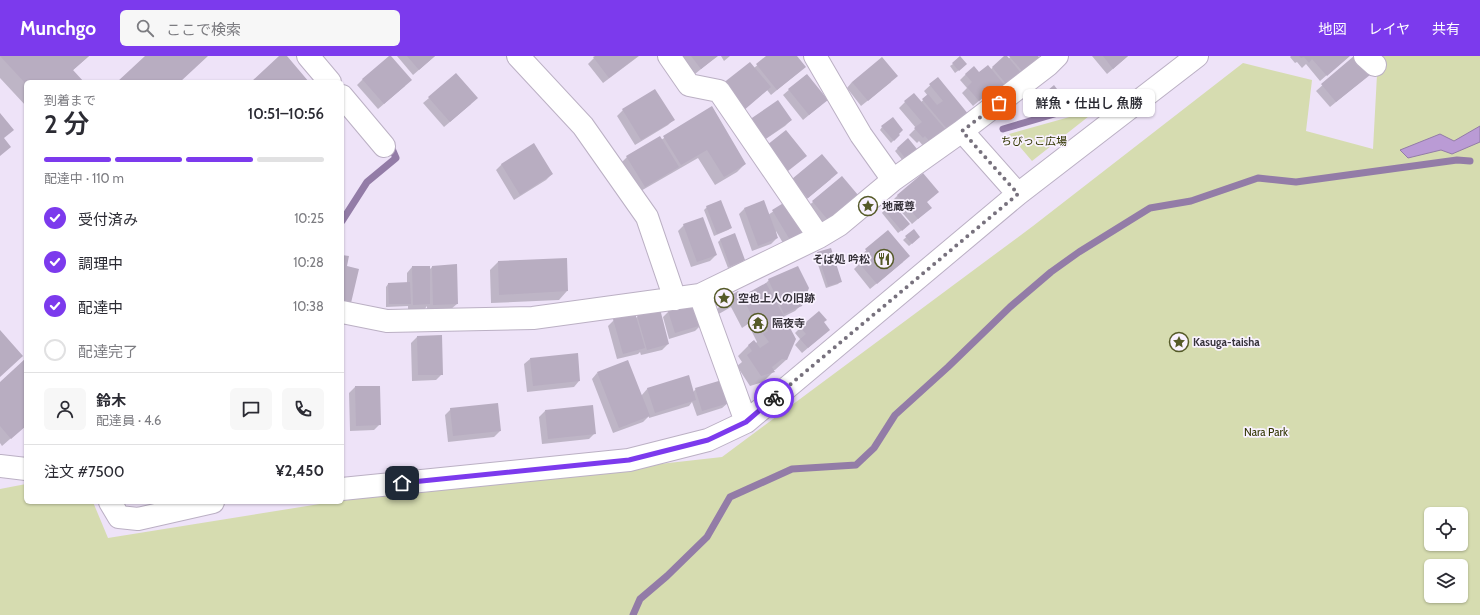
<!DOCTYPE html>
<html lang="ja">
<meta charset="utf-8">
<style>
:root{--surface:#fff;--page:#f7f7f7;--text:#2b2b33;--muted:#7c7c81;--line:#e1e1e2;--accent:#7c3aed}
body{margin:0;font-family:Cabin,"Noto Sans JP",sans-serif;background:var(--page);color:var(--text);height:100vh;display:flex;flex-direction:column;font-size:15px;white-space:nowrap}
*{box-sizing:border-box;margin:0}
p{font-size:13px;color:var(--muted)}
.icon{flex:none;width:22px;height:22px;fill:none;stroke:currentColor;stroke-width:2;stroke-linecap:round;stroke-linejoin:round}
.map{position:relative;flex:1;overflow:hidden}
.drawer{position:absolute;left:24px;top:24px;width:320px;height:424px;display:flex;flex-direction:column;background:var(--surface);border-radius:6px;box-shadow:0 1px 3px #0004}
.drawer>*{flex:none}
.buttons{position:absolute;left:1424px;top:451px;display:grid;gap:8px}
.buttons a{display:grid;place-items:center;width:44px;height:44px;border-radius:6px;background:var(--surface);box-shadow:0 1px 3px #0004;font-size:20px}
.pin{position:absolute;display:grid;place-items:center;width:34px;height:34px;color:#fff;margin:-17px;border-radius:8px;box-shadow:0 2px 6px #0006}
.courier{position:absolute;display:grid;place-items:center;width:40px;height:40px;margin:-20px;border:3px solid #7c3aed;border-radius:50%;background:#fff;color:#222;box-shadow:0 1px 5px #0007}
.bubble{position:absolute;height:28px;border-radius:6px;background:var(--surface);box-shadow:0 1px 3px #0004;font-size:13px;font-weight:600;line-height:28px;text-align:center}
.head em{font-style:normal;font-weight:600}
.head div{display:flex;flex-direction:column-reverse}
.head{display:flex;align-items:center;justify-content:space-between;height:68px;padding:0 20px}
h1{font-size:26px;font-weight:600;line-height:30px}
.bar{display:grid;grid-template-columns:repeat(4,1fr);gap:6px 4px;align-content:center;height:48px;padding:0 20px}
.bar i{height:5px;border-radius:3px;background:var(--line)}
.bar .selected{background:var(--accent)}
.bar p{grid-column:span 4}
.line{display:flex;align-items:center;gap:10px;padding:0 20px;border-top:1px solid var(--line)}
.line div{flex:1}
.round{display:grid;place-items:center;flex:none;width:42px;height:42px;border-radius:6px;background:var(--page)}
ol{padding:0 20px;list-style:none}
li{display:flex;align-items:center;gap:12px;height:44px}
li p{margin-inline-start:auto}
li .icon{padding:4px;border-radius:50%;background:var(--accent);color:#fff;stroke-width:4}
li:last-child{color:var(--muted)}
li i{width:22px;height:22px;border:2px solid var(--line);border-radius:50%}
header{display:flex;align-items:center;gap:24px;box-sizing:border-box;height:56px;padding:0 20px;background:var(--accent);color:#fff}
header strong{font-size:19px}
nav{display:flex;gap:22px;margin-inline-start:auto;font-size:14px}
.search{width:280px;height:36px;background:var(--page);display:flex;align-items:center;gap:10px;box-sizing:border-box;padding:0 14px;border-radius:6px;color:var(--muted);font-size:15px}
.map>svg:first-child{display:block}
.green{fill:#d6dcb0;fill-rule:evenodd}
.water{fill:#ba9bd5;stroke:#937ca7}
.shadow{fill:#0003}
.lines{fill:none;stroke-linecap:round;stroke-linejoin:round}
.stream{stroke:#937ca7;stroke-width:7}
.building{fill:#b8adc1}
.minor-casing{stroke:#bbb0c4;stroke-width:24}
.minor{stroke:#fff;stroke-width:22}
.done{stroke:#77717d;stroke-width:4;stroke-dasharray:0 7.2}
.route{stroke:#7c3aed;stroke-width:5}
.labels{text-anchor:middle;stroke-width:3.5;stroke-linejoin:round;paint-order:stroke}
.park-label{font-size:11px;fill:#313500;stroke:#f9f2ff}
.poi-label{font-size:11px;font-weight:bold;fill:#37333b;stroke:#f9f2ff;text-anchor:start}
</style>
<header>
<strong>Munchgo</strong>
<div class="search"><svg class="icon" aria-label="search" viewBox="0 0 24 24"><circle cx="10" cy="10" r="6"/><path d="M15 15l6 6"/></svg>ここで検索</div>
<nav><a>地図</a><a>レイヤ</a><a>共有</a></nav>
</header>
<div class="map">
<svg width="1480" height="559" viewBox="0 0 1480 559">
<rect width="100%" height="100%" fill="#eee3f8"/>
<!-- green -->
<path class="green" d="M 1378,0 L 1480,0 L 1480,559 L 0,559 L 0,433 L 26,428 L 26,446 L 93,446 L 108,482 L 332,446 L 342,446 L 342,444 L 365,441 L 722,401 L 1033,170 L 1243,7 L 1312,24 L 1306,75 L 1373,93 ZM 1431,458 L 1461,458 L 1461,488 L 1431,488 ZM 1431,510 L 1461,510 L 1461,540 L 1431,540 Z
M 1098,53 L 1032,105 L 1009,78 Z"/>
<!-- water -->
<path class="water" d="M 1480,70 L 1480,86 L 1452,98 L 1441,94 L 1408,102 L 1400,94 L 1440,78 L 1454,85 Z"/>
<!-- shadow -->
<path class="shadow" d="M 0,0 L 89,0 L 72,15 L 83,26 L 26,26 L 26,50 L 0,22 Z
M 397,0 L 435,0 L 413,19 Z
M 596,0 L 639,0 L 603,27 L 588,8 Z
M 681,0 L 717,0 L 695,18 Z
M 721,0 L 730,0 L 724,5 Z
M 768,0 L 796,0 L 799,16 L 771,39 L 767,34 L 736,60 L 754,12 Z
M 1006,0 L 1008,3 L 1012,0 L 1037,0 L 1039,3 L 992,42 L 988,37 L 973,50 L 962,37 L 967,32 L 960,24 L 966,18 L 979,18 L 990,14 Z
M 1092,0 L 1128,0 L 1107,18 Z
M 1291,0 L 1349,0 L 1320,25 L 1306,8 L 1302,12 L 1297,6 L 1295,7 L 1290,1 Z
M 1354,1 L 1363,24 L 1330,51 L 1316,35 Z
M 953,8 L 963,11 L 955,17 L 950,10 Z
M 806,19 L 821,49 L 803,64 L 783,39 Z
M 938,22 L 954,71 L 924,91 L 919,85 L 917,87 L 909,79 L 916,72 L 899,52 L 905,46 L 921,46 L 928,40 L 924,35 Z
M 363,23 L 405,30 L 378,53 L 357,29 Z
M 852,26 L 891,26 L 861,50 L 847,32 Z
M 1054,30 L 1057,39 L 1063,45 L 1056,51 L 1050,45 L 1041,53 L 1038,48 L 1039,47 L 1034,41 L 1044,34 L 1046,37 Z
M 429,42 L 471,48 L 444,71 L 423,47 Z
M 712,51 L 745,108 L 737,116 L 715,129 L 698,102 L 639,136 L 621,107 L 627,101 L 661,84 Z
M 623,54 L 673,64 L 668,69 L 635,89 L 617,60 Z
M 791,64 L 785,70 L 754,91 L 741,73 Z
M 882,71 L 898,78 L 896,82 L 891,87 L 880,74 Z
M 898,92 L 916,93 L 903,105 L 895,95 Z
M 502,108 L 552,118 L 546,124 L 514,144 L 496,114 Z
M 793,123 L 831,123 L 802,147 Z
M 857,139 L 822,169 L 807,151 L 813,146 Z
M 898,139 L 926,146 L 925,157 L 912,168 L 892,145 Z
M 790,144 L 809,178 L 787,194 L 776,175 L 777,182 L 771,188 L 752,195 L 739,158 L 744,153 L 768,159 Z
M 707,151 L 731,172 L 728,174 L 714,180 L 704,154 Z
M 884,154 L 906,171 L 898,177 L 882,157 Z
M 684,169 L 716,199 L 710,205 L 691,211 L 678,175 Z
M 888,175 L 903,206 L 870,233 L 854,213 L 863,204 L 860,200 Z
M 913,175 L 916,184 L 909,190 L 903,184 Z
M 721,183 L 744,204 L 741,207 L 728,212 L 718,186 Z
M 818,197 L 841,225 L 838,228 L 826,232 L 815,200 Z
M 566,203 L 567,235 L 559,244 L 491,247 L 490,214 L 498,206 Z
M 456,209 L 457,248 L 451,253 L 427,254 L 427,250 L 424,254 L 408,254 L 408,250 L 386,251 L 386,231 L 388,228 L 407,228 L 407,217 L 412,211 L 429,214 L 432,211 Z
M 769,224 L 801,249 L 795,255 L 783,261 L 786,304 L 775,314 L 773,314 L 774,315 L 763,326 L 750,330 L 737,310 L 742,306 L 738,300 L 753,285 L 755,288 L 757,286 L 748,268 L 742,272 L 731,251 L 717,259 L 715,255 L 726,244 L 738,237 L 741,242 L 763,230 Z
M 669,255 L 701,269 L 695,275 L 669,283 L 663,261 Z
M 638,260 L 668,288 L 662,294 L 641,299 L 640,296 L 638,298 L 617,303 L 608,270 L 614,264 L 636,262 Z
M 823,266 L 823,279 L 802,297 L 795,289 L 800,283 L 795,277 L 801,271 Z
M 441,280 L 442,318 L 436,324 L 412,325 L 411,287 L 417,281 Z
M 530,303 L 579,325 L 574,331 L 527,336 L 524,308 Z
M 26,304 L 26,369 L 2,390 L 0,387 L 0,327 Z
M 597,317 L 641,340 L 648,332 L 693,336 L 696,333 L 728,347 L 722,352 L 697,360 L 692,346 L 689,350 L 649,362 L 649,360 L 643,366 L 613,377 L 592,323 Z
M 355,331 L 380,368 L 374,374 L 350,375 L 349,337 Z
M 451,353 L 500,375 L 494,381 L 448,386 L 445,359 Z
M 545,355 L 595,377 L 589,383 L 542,388 L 539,361 Z"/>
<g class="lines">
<!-- stream -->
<path class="stream" d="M 1003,73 L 1099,45
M 342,165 L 367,126 L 396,102 L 390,88
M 633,559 L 640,543 L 667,520 L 707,481 L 730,441 L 792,413 L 856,409 L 874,392 L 895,359 L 948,311 L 1010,251 L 1051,216 L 1079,196 L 1150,152 L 1191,145 L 1258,122 L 1296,126 L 1457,104 L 1470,105"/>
</g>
<!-- building -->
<path class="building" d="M 0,0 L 89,0 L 73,14 L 84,26 L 26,26 L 26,28 Z
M 145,0 L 208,0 L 180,26 L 117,26 Z
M 279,0 L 287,0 L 309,26 L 251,26 Z
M 389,0 L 391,0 L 412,24 L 384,48 L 362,23 Z
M 407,0 L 435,0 L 419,14 Z
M 595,0 L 638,0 L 609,22 L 593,1 Z
M 691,0 L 718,0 L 701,13 Z
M 766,0 L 797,0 L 806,11 L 777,34 L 756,8 Z
M 960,0 L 967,8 L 959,15 L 952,7 Z
M 1004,0 L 1007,0 L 1021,17 L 1007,29 L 992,11 Z
M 1009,0 L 1038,0 L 1041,3 L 1024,17 Z
M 1103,0 L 1128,0 L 1113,13 Z
M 1299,0 L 1350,0 L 1327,20 L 1312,3 L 1309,7 L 1304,1 L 1301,2 Z
M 1354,0 L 1370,19 L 1336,46 L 1321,28 Z
M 882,1 L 898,20 L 868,45 L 852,26 Z
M 750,6 L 771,31 L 743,55 L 722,28 Z
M 988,9 L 1006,31 L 998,37 L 994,32 L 979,45 L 967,31 L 972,26 L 965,18 L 974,10 L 979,16 Z
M 456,17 L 478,42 L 450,66 L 428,41 Z
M 807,18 L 828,44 L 809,59 L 788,33 Z
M 938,21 L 969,59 L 948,74 L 922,43 L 928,38 L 937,49 L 943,45 L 929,28 Z
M 1054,29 L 1060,37 L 1059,38 L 1064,45 L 1059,50 L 1047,35 Z
M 655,33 L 675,64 L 641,84 L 622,53 Z
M 1044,33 L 1049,39 L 1048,41 L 1051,45 L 1045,51 L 1040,45 L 1041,43 L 1036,37 Z
M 914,37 L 945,73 L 930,86 L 925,80 L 923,82 L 914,72 L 922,66 L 904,45 Z
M 778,44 L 792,64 L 761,86 L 746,66 Z
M 712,50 L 746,108 L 724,121 L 707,94 L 681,109 L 663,80 Z
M 0,57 L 14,74 L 4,82 L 11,91 L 0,100 Z
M 893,61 L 903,74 L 899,78 L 900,79 L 894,85 L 881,70 Z
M 786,74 L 807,100 L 788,115 L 767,89 Z
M 660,80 L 679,111 L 645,131 L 626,100 Z
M 908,82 L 917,93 L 906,103 L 897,92 Z
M 534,87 L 553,118 L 520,139 L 501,108 Z
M 822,98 L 838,117 L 808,142 L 792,123 Z
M 923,117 L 939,136 L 927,146 L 932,152 L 918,163 L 897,139 Z
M 842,120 L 858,139 L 828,164 L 812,145 Z
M 790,143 L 811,178 L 793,189 L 772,154 Z
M 721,144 L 732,172 L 717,178 L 706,150 Z
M 764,144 L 778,182 L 758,190 L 744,152 Z
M 892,147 L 910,168 L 902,175 L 884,154 Z
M 703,161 L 717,199 L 697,206 L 683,168 Z
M 914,173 L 920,181 L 912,188 L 905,180 Z
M 888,174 L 910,200 L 877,228 L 859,207 L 869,198 L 865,193 Z
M 735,177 L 745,204 L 730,210 L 720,183 Z
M 831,192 L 842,226 L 828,230 L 817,196 Z
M 342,199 L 349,200 L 347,210 L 359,213 L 351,247 L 342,245 Z
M 567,202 L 568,235 L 499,239 L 498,205 Z
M 457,208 L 458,248 L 433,249 L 432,210 Z
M 412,210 L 430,210 L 430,248 L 413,249 Z
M 798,210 L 809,232 L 802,250 L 784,258 L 768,223 Z
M 410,226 L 411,248 L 389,248 L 388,227 Z
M 766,227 L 796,283 L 787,304 L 782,303 L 772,311 L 775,316 L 761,320 L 747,299 L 752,295 L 748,289 L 754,284 L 760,292 L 769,286 L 763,278 L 768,275 L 759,258 L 753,262 L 742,240 Z
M 738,235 L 742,241 L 728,249 L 725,243 Z
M 695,246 L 702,269 L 675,277 L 668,255 Z
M 660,253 L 669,288 L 647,294 L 637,259 Z
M 819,255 L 827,264 L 824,266 L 830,274 L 808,292 L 800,283 L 806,278 L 800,271 Z
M 635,257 L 645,292 L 623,298 L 613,263 Z
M 0,274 L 23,300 L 0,321 Z
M 442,279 L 443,319 L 418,319 L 417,280 Z
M 578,297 L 580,325 L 533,330 L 530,302 Z
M 26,302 L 26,370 L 11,383 L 0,370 L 0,326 Z
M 628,304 L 650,360 L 619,372 L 597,316 Z
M 689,319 L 696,344 L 655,357 L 647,332 Z
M 722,324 L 729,347 L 702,355 L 695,332 Z
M 355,330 L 380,330 L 381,369 L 356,370 Z
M 498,347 L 501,375 L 453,380 L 450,352 Z
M 593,349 L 596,378 L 548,383 L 545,354 Z"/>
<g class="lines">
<!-- minor casing -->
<g class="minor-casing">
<path id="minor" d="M 308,0 L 330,26
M 518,0 L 583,70 L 647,161 L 675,243
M 669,0 L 689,29 L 719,35 L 819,181
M 815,0 L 861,79 L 893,124
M 1365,0 L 1375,9
M 342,40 L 384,90
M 962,75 L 1018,138
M 700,239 L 746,366
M 342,256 L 387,265 L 533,262 L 700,239 L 819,181 L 839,169 L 893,124 L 962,75 L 1048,9 L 1057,0
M 0,410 L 26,413
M 342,433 L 629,404 L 708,384 L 746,366 L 1018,138 L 1197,0
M 110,446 L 119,461 L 138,463 L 213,446"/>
</g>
<!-- minor -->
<use href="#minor" class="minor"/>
</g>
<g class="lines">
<!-- done -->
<path class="done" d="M 774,342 L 1018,138 L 962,75 L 999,47"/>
<!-- route -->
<path class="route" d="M 402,427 L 629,404 L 708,384 L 746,366 L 774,342"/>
</g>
<!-- icons -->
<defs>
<g id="sight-ring" transform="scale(1)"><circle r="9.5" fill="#f9f2ff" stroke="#555a28" stroke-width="1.5"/><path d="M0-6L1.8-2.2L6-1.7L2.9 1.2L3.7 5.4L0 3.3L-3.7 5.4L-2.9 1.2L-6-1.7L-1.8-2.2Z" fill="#555a28"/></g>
<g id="restaurant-ring" transform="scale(1)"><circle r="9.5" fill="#f9f2ff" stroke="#555a28" stroke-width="1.5"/><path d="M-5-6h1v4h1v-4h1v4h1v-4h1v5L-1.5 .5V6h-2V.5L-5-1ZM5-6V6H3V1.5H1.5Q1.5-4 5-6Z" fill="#555a28"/></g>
<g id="temple-ring" transform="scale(1)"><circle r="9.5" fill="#f9f2ff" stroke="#555a28" stroke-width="1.5"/><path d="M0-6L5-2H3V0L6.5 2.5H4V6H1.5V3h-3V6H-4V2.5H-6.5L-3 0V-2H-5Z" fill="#555a28"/></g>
</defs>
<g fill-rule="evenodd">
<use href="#sight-ring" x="868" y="150"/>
<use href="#restaurant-ring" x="884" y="203"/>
<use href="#sight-ring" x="724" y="242"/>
<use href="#temple-ring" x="758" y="267"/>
<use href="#sight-ring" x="1179" y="286"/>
</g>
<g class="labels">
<!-- park labels -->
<g class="park-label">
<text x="1034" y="89">ちびっこ広場</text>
<text x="1266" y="380">Nara Park</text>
</g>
<!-- poi labels -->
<g class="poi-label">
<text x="882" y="154">地蔵尊</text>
<text x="870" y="207" text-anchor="end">そば処 吟松</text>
<text x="738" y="246">空也上人の旧跡</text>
<text x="772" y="271">隔夜寺</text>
<text x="1193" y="290">Kasuga-taisha</text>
</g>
</g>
</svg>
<div class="buttons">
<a><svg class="icon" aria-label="locate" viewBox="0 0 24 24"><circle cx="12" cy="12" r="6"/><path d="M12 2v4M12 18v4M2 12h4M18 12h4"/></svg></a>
<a><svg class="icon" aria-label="layers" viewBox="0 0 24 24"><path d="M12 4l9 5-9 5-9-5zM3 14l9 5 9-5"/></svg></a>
</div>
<div class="pin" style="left:999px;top:47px;background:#ea580c"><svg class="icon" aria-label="bag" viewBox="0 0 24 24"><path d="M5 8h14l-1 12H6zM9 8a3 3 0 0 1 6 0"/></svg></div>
<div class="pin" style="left:402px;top:427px;background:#1f2937"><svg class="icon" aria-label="home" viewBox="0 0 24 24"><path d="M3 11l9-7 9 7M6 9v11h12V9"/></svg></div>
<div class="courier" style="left:774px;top:342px"><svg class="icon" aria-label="bike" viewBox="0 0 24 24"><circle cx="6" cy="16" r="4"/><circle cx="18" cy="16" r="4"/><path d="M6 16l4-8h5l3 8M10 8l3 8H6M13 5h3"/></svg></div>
<div class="bubble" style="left:1023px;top:33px;width:132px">鮮魚・仕出し 魚勝</div>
<section class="drawer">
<div class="head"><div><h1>2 分</h1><p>到着まで</p></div><em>10:51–10:56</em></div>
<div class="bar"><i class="selected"></i><i class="selected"></i><i class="selected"></i><i></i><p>配達中 · 110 m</p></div>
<ol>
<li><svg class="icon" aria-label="check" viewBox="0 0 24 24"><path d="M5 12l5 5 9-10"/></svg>受付済み<p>10:25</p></li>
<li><svg class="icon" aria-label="check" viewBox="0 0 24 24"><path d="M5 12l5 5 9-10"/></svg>調理中<p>10:28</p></li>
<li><svg class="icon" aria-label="check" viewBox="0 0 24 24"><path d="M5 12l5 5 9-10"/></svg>配達中<p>10:38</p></li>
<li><i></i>配達完了</li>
</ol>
<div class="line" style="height:72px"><a class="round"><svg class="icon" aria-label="person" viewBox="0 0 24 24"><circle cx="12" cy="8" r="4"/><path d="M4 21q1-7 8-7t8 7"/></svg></a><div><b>鈴木</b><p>配達員 · 4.6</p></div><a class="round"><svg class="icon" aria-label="chat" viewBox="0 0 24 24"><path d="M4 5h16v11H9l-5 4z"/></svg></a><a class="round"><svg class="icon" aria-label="phone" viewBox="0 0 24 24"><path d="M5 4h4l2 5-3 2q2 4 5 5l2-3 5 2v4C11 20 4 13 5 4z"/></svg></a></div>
<div class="line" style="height:52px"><div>注文 #7500</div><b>¥2,450</b></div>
</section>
</div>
